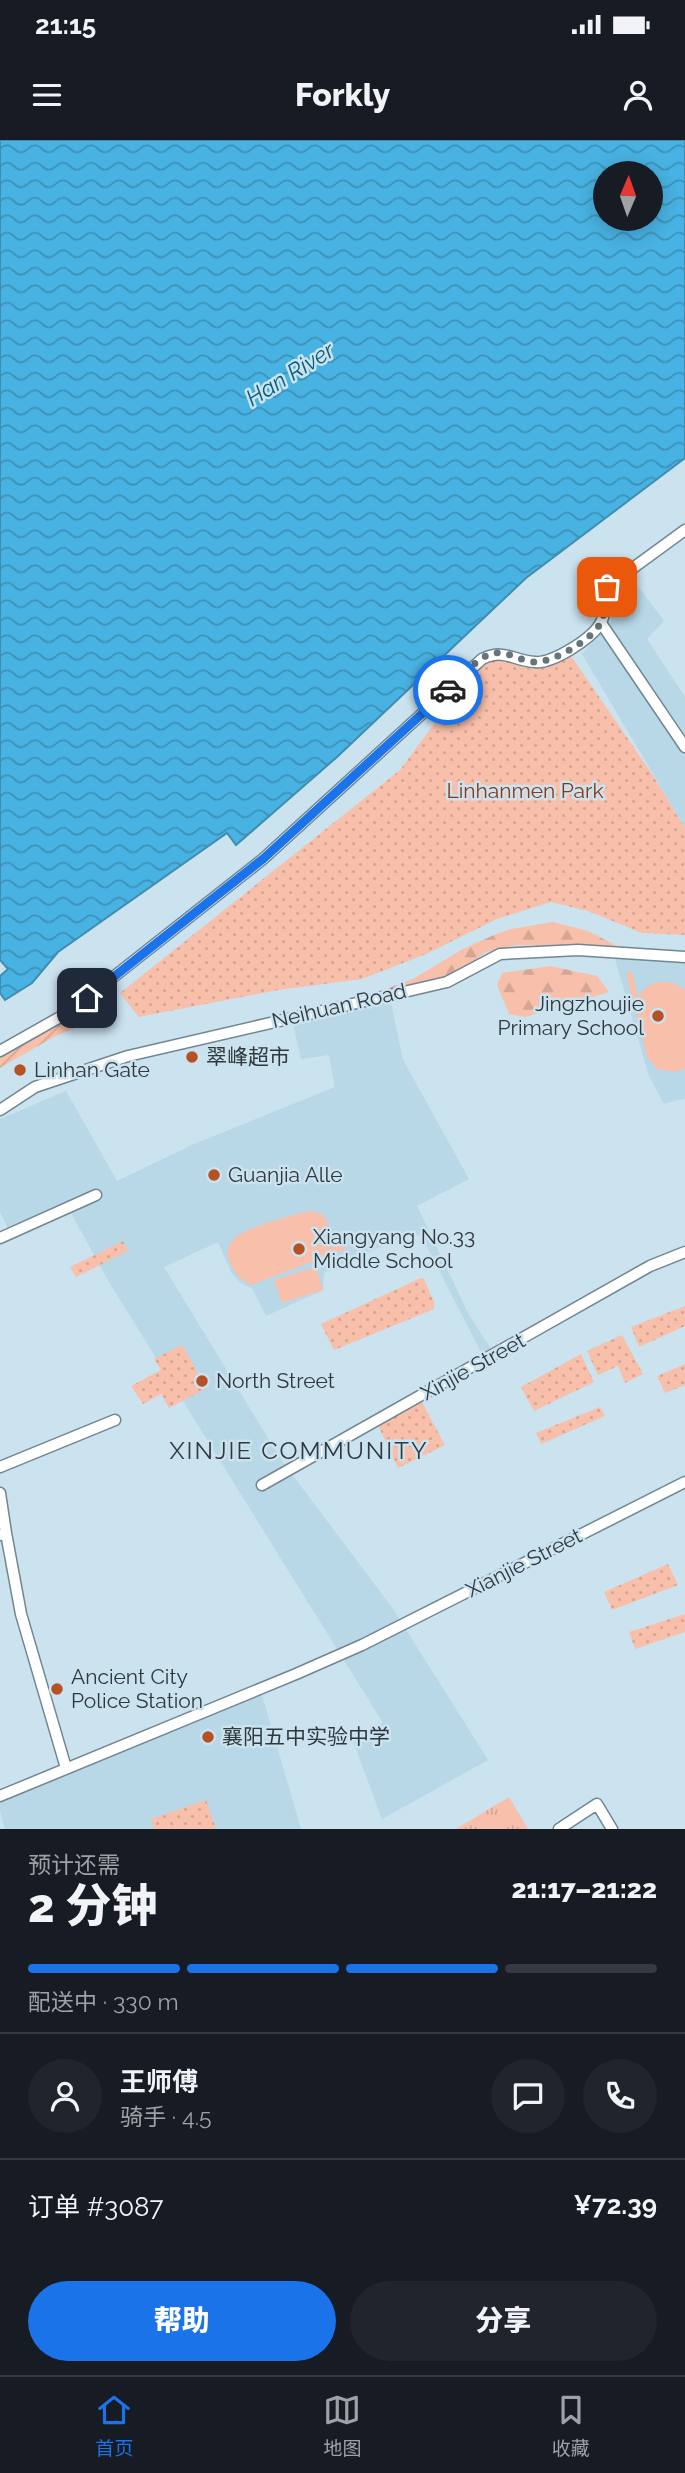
<!DOCTYPE html>
<html lang="zh">
<meta charset="utf-8">
<style>
:root{--surface:#171b24;--page:#20242c;--text:#f1f3f6;--muted:#9ea1a6;--line:#363941;--accent:#1a73e8}
body{margin:0;font-family:Raleway,"Noto Sans SC",sans-serif;background:var(--page);color:var(--text);height:100vh;display:flex;flex-direction:column;font-size:26px;white-space:nowrap}
*{box-sizing:border-box;margin:0}
p{font-size:23px;color:var(--muted)}
.icon{flex:none;width:38px;height:38px;fill:none;stroke:currentColor;stroke-width:2;stroke-linecap:round;stroke-linejoin:round}
.map{position:relative;height:1689px;overflow:hidden}
.side{display:flex;flex-direction:column;background:var(--surface);flex:1}
.side>*{flex:none}
.needle{width:46px;rotate:2deg}
.fabs{position:absolute;left:593px;top:21px;display:grid;gap:14px}
.fabs a{display:grid;place-items:center;width:70px;height:70px;border-radius:50%;background:var(--surface);box-shadow:0 4px 18px #0003;font-size:35px}
.pin{position:absolute;display:grid;place-items:center;width:60px;height:60px;color:#fff;margin:-30px;border-radius:14px;box-shadow:0 4px 10px #0006}
.courier{position:absolute;display:grid;place-items:center;width:70px;height:70px;margin:-35px;border:5px solid #1a73e8;border-radius:50%;background:#fff;color:#222;box-shadow:0 2px 9px #0007}
.headline em{font-style:normal;font-weight:800}
.headline div{display:flex;flex-direction:column-reverse}
.headline{display:flex;align-items:center;justify-content:space-between;height:119px;padding:0 28px}
h1{font-size:46px;font-weight:800;line-height:52px}
.bar{display:grid;grid-template-columns:repeat(4,1fr);gap:10px 7px;align-content:center;height:84px;padding:0 28px}
.bar i{height:9px;border-radius:5px;background:var(--line)}
.bar .selected{background:var(--accent)}
.bar p{grid-column:span 4}
.line{display:flex;align-items:center;gap:18px;padding:0 28px;border-top:2px solid var(--line)}
.line div{flex:1}
.round{display:grid;place-items:center;flex:none;width:74px;height:74px;border-radius:37px;background:var(--page)}
.cta{display:flex;gap:14px;margin-top:auto;padding:14px 28px}
.cta a{flex:1;height:80px;border-radius:42px;background:var(--accent);color:#fff;font-size:28px;font-weight:800;line-height:80px;text-align:center}
.cta a+a{background:var(--page);color:var(--text)}
.status{display:flex;justify-content:space-between;align-items:center;height:49px;padding:0 35px;background:var(--surface);direction:ltr}
.status svg{height:19px;fill:currentColor}
header{display:flex;justify-content:space-between;align-items:center;height:91px;padding:0 28px;background:var(--surface);font-size:32px;font-weight:800}
.dock{display:flex;justify-content:space-around;align-items:center;height:98px;border-top:2px solid var(--line);background:var(--surface);font-size:19px;color:var(--muted)}
.dock a{display:grid;justify-items:center;gap:4px}
.dock .selected{color:var(--accent)}
.map>svg:first-child{display:block}
.built{fill:#b8d7e7}
.grass{fill:url(#grass-tufts)}
.forest{fill:url(#forest-firs)}
.park{fill:url(#park-dots)}
.garden{fill:url(#garden-furrows)}
.pitch{fill:#f8c0ab}
.water{fill:url(#water-waves);stroke:#408db0;stroke-width:2;fill-rule:evenodd}
.lines{fill:none;stroke-linecap:round;stroke-linejoin:round}
.minor-casing{stroke:#718691;stroke-width:13}
.minor{stroke:#fff;stroke-width:10}
.done{stroke:#66747b;stroke-width:7;stroke-dasharray:0 12.6}
.route{stroke:#1a73e8;stroke-width:9}
.poi-dot{fill:#b65025;stroke:#cbe2ef;stroke-width:2.5}
.labels{text-anchor:middle;stroke-width:5;stroke-linejoin:round;paint-order:stroke}
.park-label{font-size:21px;fill:#893817;stroke:#cbe2ef}
.poi-label{font-size:21px;fill:#2f383d;stroke:#cbe2ef;text-anchor:start}
.street-label{font-size:21px;fill:#2f383d;stroke:#cbe2ef}
.water-label{font-size:23px;font-style:italic;fill:#075e7e;stroke:#cbe2ef}
.quarter-label{font-size:24px;letter-spacing:2px;fill:#2f383d;stroke:#cbe2ef}
</style>
<div class="status"><b>21:15</b><svg viewBox="0 0 49 12"><path d="M0 12V9h3v3zM5 12V6h3v6zM10 12V3h3v9zM15 12V0h3v12zM26 1h20v11H26zM47 4h2v5h-2z"/></svg></div>
<header><svg class="icon" aria-label="menu" viewBox="0 0 24 24"><path d="M4 6h16M4 12h16M4 18h16"/></svg>Forkly<svg class="icon" aria-label="person" viewBox="0 0 24 24"><circle cx="12" cy="8" r="4"/><path d="M4 21q1-7 8-7t8 7"/></svg></header>
<div class="map">
<svg width="685" height="1689" viewBox="0 0 685 1689">
<defs>
<pattern id="grass-tufts" width="24" height="20" patternUnits="userSpaceOnUse" patternTransform="scale(1.75)"><rect width="24" height="20" fill="#f8c0ab"/><path d="M3 7l-1-3M5 7V3M7 7l1-3M15 17l-1-3M17 17v-4M19 17l1-3" fill="none" stroke="#d5a694"/></pattern>
<pattern id="forest-firs" width="22" height="20" patternUnits="userSpaceOnUse" patternTransform="scale(1.75)"><rect width="22" height="20" fill="#f8c0ab"/><path d="M5 1l3.5 6h-7zM16 11l3.5 6h-7z" fill="#d5a694"/></pattern>
<pattern id="park-dots" width="8" height="8" patternUnits="userSpaceOnUse" patternTransform="scale(1.75)"><rect width="8" height="8" fill="#f8c0ab"/><path d="M2 2h.1M6 6h.1" fill="none" stroke="#d5a694" stroke-width="1.8" stroke-linecap="round"/></pattern>
<pattern id="garden-furrows" width="10" height="10" patternUnits="userSpaceOnUse" patternTransform="scale(1.75)"><rect width="10" height="10" fill="#f8c0ab"/><path d="M-1 1l2-2M0 10L10 0M9 11l2-2" fill="none" stroke="#d5a694"/></pattern>
<pattern id="water-waves" width="16" height="10" patternUnits="userSpaceOnUse" patternTransform="scale(1.75)"><rect width="16" height="10" fill="#48b2e2"/><path d="M0 5q4-4 8 0t8 0" fill="none" stroke="#3c92b8"/></pattern>
</defs>
<rect width="100%" height="100%" fill="#cbe2ef"/>
<!-- built -->
<path class="built" d="M 631,437 L 664,481 L 647,499 L 685,557 L 685,688 L 582,514 L 612,481 L 613,450 Z
M 613,812 L 685,817 L 685,958 L 664,964 L 649,936 Z
M 390,858 L 403,920 L 469,1039 L 417,1066 L 469,1175 L 495,1215 L 485,1220 L 421,1095 L 402,1097 L 324,1133 L 323,1150 L 266,1176 L 252,1148 L 242,1144 L 232,1134 L 218,1102 L 164,1127 L 282,1321 L 393,1469 L 488,1620 L 382,1679 L 352,1598 L 383,1583 L 109,1142 L 71,1073 L 12,1097 L 0,1072 L 0,979 L 66,951 L 117,1041 L 192,1005 L 335,947 L 329,915 L 301,919 L 292,879 Z
M 260,1548 L 301,1689 L 5,1689 L 0,1671 L 0,1655 Z"/>
<!-- grass -->
<path class="grass" d="M 509,1657 L 528,1689 L 456,1689 Z"/>
<!-- forest -->
<path class="forest" d="M 553,782 L 588,791 L 623,809 L 518,805 L 486,812 L 455,834 L 439,842 L 383,850 L 413,839 L 463,809 L 494,795 L 511,789 Z
M 550,826 L 597,836 L 609,852 L 525,877 L 509,874 L 497,845 L 502,833 Z"/>
<!-- park -->
<path class="park" d="M 567,510 L 652,634 L 685,688 L 685,795 L 642,793 L 588,771 L 551,762 L 497,779 L 426,814 L 362,839 L 278,850 L 139,877 L 120,853 L 400,630 L 482,519 L 494,513 L 535,522 Z
M 123,1101 L 128,1111 L 76,1137 L 70,1127 Z
M 421,1138 L 424,1139 L 434,1162 L 434,1169 L 334,1210 L 321,1184 Z
M 685,1166 L 685,1186 L 639,1207 L 631,1187 Z
M 622,1195 L 643,1234 L 625,1243 L 618,1226 L 598,1235 L 587,1211 Z
M 182,1205 L 207,1248 L 169,1268 L 161,1254 L 143,1264 L 131,1246 L 161,1230 L 154,1219 Z
M 581,1214 L 594,1242 L 534,1271 L 521,1247 Z
M 685,1224 L 685,1245 L 665,1253 L 657,1236 Z
M 419,1257 L 445,1305 L 398,1328 L 376,1281 Z
M 600,1267 L 605,1276 L 541,1304 L 536,1293 Z
M 668,1424 L 678,1445 L 612,1470 L 604,1452 Z
M 685,1474 L 685,1492 L 635,1509 L 629,1492 Z
M 206,1660 L 216,1689 L 150,1689 L 154,1687 L 151,1679 Z"/>
<!-- garden -->
<path class="garden" d="M 97,857 L 109,881 L 86,883 L 52,898 L 0,928 L 0,911 Z"/>
<!-- pitch -->
<path class="pitch" d="M 632,832 L 638,857 C 649,839 669,837 685,850 L 685,929 L 673,932 L 657,929 L 647,917 L 626,833 Z
M 312,1071 L 324,1075 L 334,1097 L 332,1108 L 344,1104 L 346,1109 L 251,1145 C 236,1138 231,1128 227,1113 C 229,1108 231,1101 235,1098 C 246,1088 296,1073 312,1071 Z
M 316,1127 L 323,1150 L 282,1163 L 274,1140 Z"/>
<!-- water -->
<path class="water" d="M 0,0 L 685,0 L 685,318 L 526,438 L 337,617 L 236,705 L 227,693 L 58,812 L 32,843 L 5,860 L 0,853 L 0,836 L 8,829 L 0,820 ZM 606,33 L 651,33 L 651,79 L 606,79 Z"/>
<g class="lines">
<!-- minor casing -->
<g class="minor-casing">
<path id="minor" d="M 601,483 L 685,607
M 0,911 L 69,872 L 263,719 L 482,519 C 505,508 513,521 535,522 C 552,524 591,499 600,484 C 606,476 605,457 607,447 L 685,390
M 0,970 L 35,947 L 128,916 L 447,842 L 500,814 L 578,810 L 685,817
M 0,1098 L 96,1055
M 0,1327 L 115,1280
M 262,1345 L 650,1126 L 685,1112
M 0,1353 L 6,1393
M 0,1395 L 6,1393 L 21,1474 L 66,1628
M 0,1656 L 296,1534 L 362,1505 L 685,1342
M 559,1689 L 597,1664 L 612,1689"/>
</g>
<!-- minor -->
<use href="#minor" class="minor"/>
</g>
<g class="lines">
<!-- done -->
<path class="done" d="M 448,550 C 460,539 477,516 494,513 C 509,511 522,522 536,522 C 554,522 592,499 600,484 C 606,475 605,457 607,447"/>
<!-- route -->
<path class="route" d="M 87,858 L 263,719 L 448,550"/>
</g>
<!-- markers -->
<g class="poi-dot">
<circle cx="658" cy="876" r="7"/>
<circle cx="192" cy="917" r="7"/>
<circle cx="20" cy="930" r="7"/>
<circle cx="214" cy="1035" r="7"/>
<circle cx="299" cy="1109" r="7"/>
<circle cx="202" cy="1241" r="7"/>
<circle cx="57" cy="1549" r="7"/>
<circle cx="208" cy="1597" r="7"/>
</g>
<g class="labels">
<!-- park labels -->
<g class="park-label">
<text x="525" y="658">Linhanmen Park</text>
</g>
<!-- poi labels -->
<g class="poi-label">
<text x="644" y="871" text-anchor="end">Jingzhoujie<tspan x="644" dy="24">Primary School</tspan></text>
<text x="206" y="924">翠峰超市</text>
<text x="34" y="937">Linhan Gate</text>
<text x="228" y="1042">Guanjia Alle</text>
<text x="313" y="1104">Xiangyang No.33<tspan x="313" dy="24">Middle School</tspan></text>
<text x="216" y="1248">North Street</text>
<text x="71" y="1544">Ancient City<tspan x="71" dy="24">Police Station</tspan></text>
<text x="222" y="1604">襄阳五中实验中学</text>
</g>
<!-- street labels -->
<g class="street-label">
<text transform="translate(339 866) rotate(-13)" y="7">Neihuan Road</text>
<text transform="translate(473 1227) rotate(-29)" y="7">Xinjie Street</text>
<text transform="translate(524 1423) rotate(-27)" y="7">Xianjie Street</text>
</g>
<!-- water labels -->
<g class="water-label">
<text transform="translate(290 234) rotate(-32)" y="8">Han River</text>
</g>
<!-- quarter labels -->
<g class="quarter-label">
<text x="299" y="1319">XINJIE COMMUNITY</text>
</g>
</g>
</svg>
<div class="fabs">
<a><svg class="needle" viewBox="-14 -14 28 28"><path d="M0-13l5 13h-10z" fill="#e53935"/><path d="M0 13l5-13h-10z" fill="#9ea1a6"/></svg></a>
</div>
<div class="pin" style="left:607px;top:447px;background:#ea580c"><svg class="icon" aria-label="bag" viewBox="0 0 24 24"><path d="M5 8h14l-1 12H6zM9 8a3 3 0 0 1 6 0"/></svg></div>
<div class="pin" style="left:87px;top:858px;background:#1f2937"><svg class="icon" aria-label="home" viewBox="0 0 24 24"><path d="M3 11l9-7 9 7M6 9v11h12V9"/></svg></div>
<div class="courier" style="left:448px;top:550px"><svg class="icon" aria-label="car" viewBox="0 0 24 24"><path d="M5 17H2v-5l4-1 3-4h7l3 4 3 1v5h-3M9 17h6M6 11h13"/><circle cx="7" cy="17" r="2"/><circle cx="17" cy="17" r="2"/></svg></div>
</div>
<section class="side">
<div class="headline"><div><h1>2 分钟</h1><p>预计还需</p></div><em>21:17–21:22</em></div>
<div class="bar"><i class="selected"></i><i class="selected"></i><i class="selected"></i><i></i><p>配送中 · 330 m</p></div>
<div class="line" style="height:126px"><a class="round"><svg class="icon" aria-label="person" viewBox="0 0 24 24"><circle cx="12" cy="8" r="4"/><path d="M4 21q1-7 8-7t8 7"/></svg></a><div><b>王师傅</b><p>骑手 · 4.5</p></div><a class="round"><svg class="icon" aria-label="chat" viewBox="0 0 24 24"><path d="M4 5h16v11H9l-5 4z"/></svg></a><a class="round"><svg class="icon" aria-label="phone" viewBox="0 0 24 24"><path d="M5 4h4l2 5-3 2q2 4 5 5l2-3 5 2v4C11 20 4 13 5 4z"/></svg></a></div>
<div class="line" style="height:91px"><div>订单 #3087</div><b>¥72.39</b></div>
<div class="cta"><a>帮助</a><a>分享</a></div>
</section>
<nav class="dock">
<a class="selected"><svg class="icon" aria-label="home" viewBox="0 0 24 24"><path d="M3 11l9-7 9 7M6 9v11h12V9"/></svg>首页</a>
<a><svg class="icon" aria-label="map" viewBox="0 0 24 24"><path d="M3 6l6-2 6 2 6-2v14l-6 2-6-2-6 2zM9 4v14M15 6v14"/></svg>地图</a>
<a><svg class="icon" aria-label="saved" viewBox="0 0 24 24"><path d="M7 4h10v16l-5-4-5 4z"/></svg>收藏</a>
</nav>
